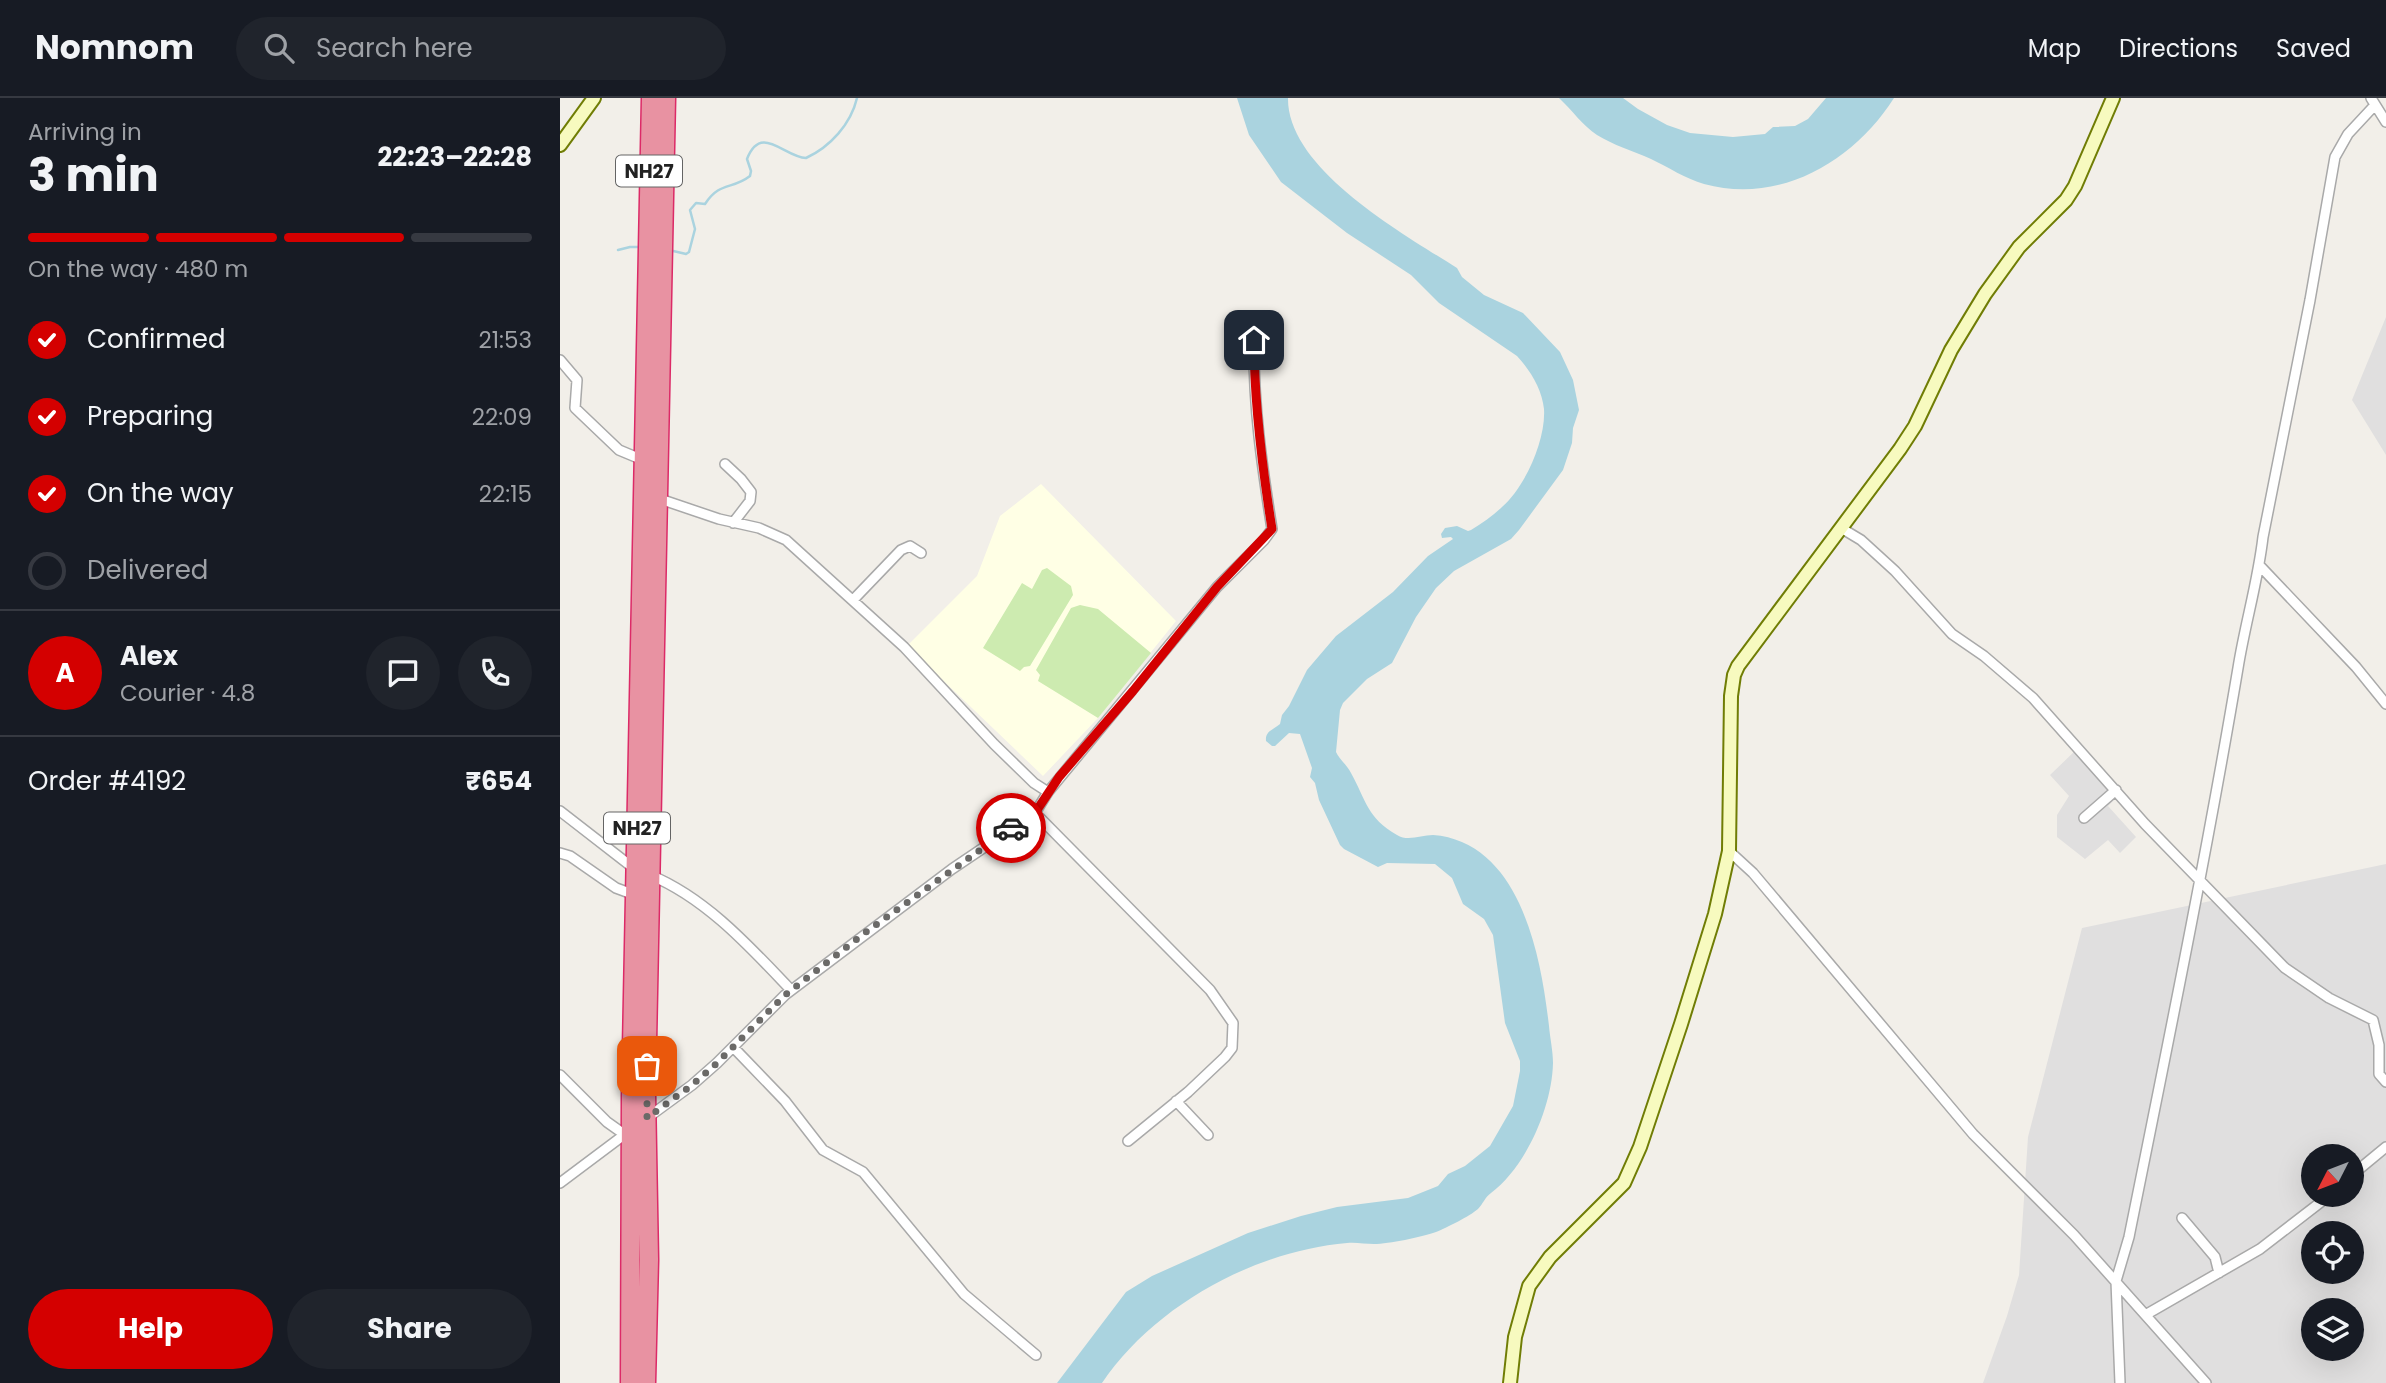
<!DOCTYPE html>
<meta charset="utf-8">
<style>
:root{--surface:#171b24;--page:#20242c;--text:#f1f3f6;--muted:#9ea1a6;--line:#363941;--accent:#d40000}
body{margin:0;font-family:Poppins,sans-serif;background:var(--page);color:var(--text);height:100vh;display:flex;flex-direction:column;font-size:26px;white-space:nowrap}
*{box-sizing:border-box;margin:0}
p{font-size:23px;color:var(--muted)}
.icon{flex:none;width:38px;height:38px;fill:none;stroke:currentColor;stroke-width:2;stroke-linecap:round;stroke-linejoin:round}
.map{position:relative;flex:1;overflow:hidden}
.drawer{display:flex;flex-direction:column;background:var(--surface);width:560px}
.drawer>*{flex:none}
.needle{width:46px;rotate:228deg}
.controls{position:absolute;left:1741px;top:1046px;display:grid;gap:14px}
.controls a{display:grid;place-items:center;width:63px;height:63px;border-radius:50%;background:var(--surface);box-shadow:0 7px 28px #0002;font-size:35px}
.pin{position:absolute;display:grid;place-items:center;width:60px;height:60px;color:#fff;margin:-30px;border-radius:14px;box-shadow:0 4px 10px #0006}
.courier{position:absolute;display:grid;place-items:center;width:70px;height:70px;margin:-35px;border:5px solid #d40000;border-radius:50%;background:#fff;color:#222;box-shadow:0 2px 9px #0007}
.overview em{font-style:normal;font-weight:700}
.overview div{display:flex;flex-direction:column-reverse}
.overview{display:flex;align-items:center;justify-content:space-between;height:119px;padding:0 28px}
h1{font-size:46px;font-weight:700;line-height:52px}
.bar{display:grid;grid-template-columns:repeat(4,1fr);gap:10px 7px;align-content:center;height:84px;padding:0 28px}
.bar i{height:9px;border-radius:5px;background:var(--line)}
.bar .current{background:var(--accent)}
.bar p{grid-column:span 4}
.line{display:flex;align-items:center;gap:18px;padding:0 28px;border-top:2px solid var(--line)}
.line div{flex:1}
.round{display:grid;place-items:center;flex:none;width:74px;height:74px;border-radius:37px;background:var(--page)}
ol{padding:0 28px;list-style:none}
li{display:flex;align-items:center;gap:21px;height:77px}
li p{margin-inline-start:auto}
li .icon{padding:7px;border-radius:50%;background:var(--accent);color:#fff;stroke-width:4}
li:last-child{color:var(--muted)}
li i{width:38px;height:38px;border:4px solid var(--line);border-radius:50%}
.action{display:flex;gap:14px;margin-top:auto;padding:14px 28px}
.action a{flex:1;height:80px;border-radius:42px;background:var(--accent);color:#fff;font-size:28px;font-weight:700;line-height:80px;text-align:center}
.action a+a{background:var(--page);color:var(--text)}
header{display:flex;align-items:center;gap:42px;box-sizing:border-box;height:98px;padding:0 35px;background:var(--surface);border-bottom:2px solid var(--line)}
header strong{font-size:33px}
nav{display:flex;gap:38px;margin-inline-start:auto;font-size:24px}
.search{width:490px;height:63px;background:var(--page);display:flex;align-items:center;gap:18px;box-sizing:border-box;padding:0 24px;border-radius:38px;color:var(--muted);font-size:26px}
main{display:flex;flex:1;min-height:0}
.map>svg:first-child{display:block}
.residential{fill:#e0dfdf;fill-rule:evenodd}
.education{fill:#ffffe5}
.grass{fill:#cdebb0}
.water{fill:#aad3df}
.lines{fill:none;stroke-linecap:round;stroke-linejoin:round}
.stream{stroke:#aad3df;stroke-width:2.5}
.street-casing{stroke:#a9a9a9;stroke-width:12}
.secondary-casing{stroke:#707d05;stroke-width:16}
.highway-casing{stroke:#dc2a67;stroke-width:21}
.street{stroke:#fff;stroke-width:9}
.secondary{stroke:#f7fabf;stroke-width:12}
.highway{stroke:#e892a2;stroke-width:18}
.done{stroke:#6b6a68;stroke-width:7;stroke-dasharray:0 12.6}
.route{stroke:#d40000;stroke-width:9}
.labels{text-anchor:middle;stroke-width:5;stroke-linejoin:round;paint-order:stroke}
.shield{fill:#fff;stroke:#646464;stroke-width:2}
.shield-label{font-size:19px;font-weight:bold;fill:#222}
</style>
<header>
<strong>Nomnom</strong>
<div class="search"><svg class="icon" aria-label="search" viewBox="0 0 24 24"><circle cx="10" cy="10" r="6"/><path d="M15 15l6 6"/></svg>Search here</div>
<nav><a>Map</a><a>Directions</a><a>Saved</a></nav>
</header>
<main>
<section class="drawer">
<div class="overview"><div><h1>3 min</h1><p>Arriving in</p></div><em>22:23–22:28</em></div>
<div class="bar"><i class="current"></i><i class="current"></i><i class="current"></i><i></i><p>On the way · 480 m</p></div>
<ol>
<li><svg class="icon" aria-label="check" viewBox="0 0 24 24"><path d="M5 12l5 5 9-10"/></svg>Confirmed<p>21:53</p></li>
<li><svg class="icon" aria-label="check" viewBox="0 0 24 24"><path d="M5 12l5 5 9-10"/></svg>Preparing<p>22:09</p></li>
<li><svg class="icon" aria-label="check" viewBox="0 0 24 24"><path d="M5 12l5 5 9-10"/></svg>On the way<p>22:15</p></li>
<li><i></i>Delivered</li>
</ol>
<div class="line" style="height:126px"><b class="round" style="background:var(--accent);color:#fff">A</b><div><b>Alex</b><p>Courier · 4.8</p></div><a class="round"><svg class="icon" aria-label="chat" viewBox="0 0 24 24"><path d="M4 5h16v11H9l-5 4z"/></svg></a><a class="round"><svg class="icon" aria-label="phone" viewBox="0 0 24 24"><path d="M5 4h4l2 5-3 2q2 4 5 5l2-3 5 2v4C11 20 4 13 5 4z"/></svg></a></div>
<div class="line" style="height:91px"><div>Order #4192</div><b>₹654</b></div>
<div class="action"><a>Help</a><a>Share</a></div>
</section>
<div class="map">
<svg width="1826" height="1285" viewBox="0 0 1826 1285">
<rect width="100%" height="100%" fill="#f2efe9"/>
<!-- residential -->
<path class="residential" d="M 1826,219 L 1826,357 L 1792,302 Z
M 1517,651 L 1558,698 L 1548,708 L 1576,739 L 1560,755 L 1548,742 L 1525,761 L 1497,739 L 1497,717 L 1509,698 L 1490,677 Z
M 1826,766 L 1826,1285 L 1423,1285 L 1447,1218 L 1459,1177 L 1468,1039 L 1522,830 ZM 1754,1059 L 1792,1059 L 1792,1097 L 1754,1097 ZM 1754,1136 L 1792,1136 L 1792,1174 L 1754,1174 ZM 1754,1213 L 1792,1213 L 1792,1251 L 1754,1251 Z"/>
<!-- education -->
<path class="education" d="M 481,386 L 616,523 L 538,620 L 483,678 L 347,548 L 417,478 L 440,418 Z"/>
<!-- grass -->
<path class="grass" d="M 487,470 L 511,488 L 513,497 L 470,568 L 464,569 L 460,573 L 423,550 L 462,485 L 472,491 L 482,472 Z
M 520,507 L 538,511 L 591,555 L 538,620 L 478,583 L 480,577 L 476,572 L 511,510 Z"/>
<!-- water -->
<path class="water" d="M 677,0 L 728,0 C 727,71 844,136 897,170 L 902,179 L 924,197 L 963,215 L 1000,254 L 1013,282 L 1019,312 L 1013,330 L 1012,345 L 1003,372 L 959,432 L 951,441 L 894,473 L 876,490 L 856,519 L 832,565 L 807,581 L 783,605 L 780,612 L 776,654 C 779,661 787,667 791,675 C 806,702 807,720 837,737 C 848,744 861,737 873,737 C 915,740 943,770 959,805 C 977,844 984,886 989,928 C 990,940 993,953 993,965 C 992,1009 966,1069 931,1095 C 925,1099 923,1106 918,1111 C 910,1118 886,1130 876,1134 C 861,1139 829,1146 814,1146 C 805,1146 796,1144 787,1145 C 694,1153 594,1208 542,1285 L 497,1285 L 566,1194 L 592,1178 L 688,1135 L 741,1118 L 777,1109 L 848,1100 L 878,1088 L 888,1076 L 905,1068 L 930,1048 L 953,1008 L 960,973 L 960,963 L 945,925 L 933,837 L 924,821 L 903,806 L 892,780 L 875,766 L 827,765 L 818,769 L 784,751 L 780,747 L 759,702 L 755,685 L 750,679 L 752,670 L 740,636 L 729,635 L 715,648 L 712,648 L 706,643 C 705,633 713,632 720,626 L 722,617 L 729,608 L 747,572 L 776,538 L 833,494 L 868,458 L 893,441 L 891,439 L 882,440 L 881,436 L 885,430 L 897,428 L 908,433 L 911,432 C 922,425 933,418 942,409 C 965,389 986,342 984,311 C 982,291 970,272 957,258 L 879,205 L 851,177 L 787,135 L 721,84 L 689,37 Z
M 999,0 L 1063,0 L 1078,11 L 1107,27 L 1130,35 L 1173,39 L 1205,36 L 1213,29 L 1235,28 L 1248,21 L 1266,0 L 1334,0 C 1294,63 1220,107 1144,86 C 1126,81 1108,69 1091,61 C 1073,53 1053,47 1037,37 C 1023,28 1012,12 999,0 Z"/>
<g class="lines">
<!-- stream -->
<path class="stream" d="M 58,152 L 70,149 L 82,149
M 109,152 L 126,156 L 129,154 L 135,131 L 130,112 L 136,105 L 145,106 C 160,83 172,92 190,78 L 191,73 L 187,61 C 201,25 224,59 246,60 C 270,49 291,26 297,0"/>
<!-- street casing -->
<g class="street-casing">
<path id="street" d="M 1811,0 L 1826,24
M 0,262 L 17,282 L 15,310 L 59,352 L 83,362
M 165,366 L 181,381 L 191,394 L 190,403 L 173,425
M 1281,430 L 1301,442 L 1335,473 L 1392,536 L 1424,558 L 1473,600 L 1585,726 L 1725,870 L 1769,900 L 1813,922 L 1819,947 L 1819,976 L 1826,984
M 1700,468 L 1796,569 L 1826,606
M 293,502 L 341,452 L 350,448 L 361,455
M 488,694 L 657,489 L 704,442 L 712,431 C 702,368 693,306 694,242
M 0,713 L 76,772
M 475,715 L 650,892 L 673,925 L 672,950 L 665,959 L 628,994 L 568,1043
M 1524,720 L 1556,692
M 1169,753 L 1193,775 L 1413,1036 L 1514,1137 L 1646,1285
M 0,755 L 10,758 L 56,790 L 75,797
M 90,777 C 146,800 190,849 231,892
M 173,949 L 225,1003 L 263,1052 L 303,1074 L 404,1196 L 476,1257
M 0,977 L 47,1024 L 71,1041
M 616,1003 L 648,1037
M 87,1020 L 132,987 L 157,965 L 225,897 L 392,771 L 475,715 L 488,694 L 474,685 L 434,646 L 344,549 L 226,442 L 199,430 L 159,421 L 97,400
M 1792,1077 L 1826,1049
M 0,1085 L 64,1037
M 1622,1120 L 1655,1159 L 1659,1175
M 1587,1216 L 1700,1151 L 1770,1097
M 1560,1285 L 1556,1183 L 1569,1139 C 1607,950 1646,760 1678,570 C 1685,526 1698,483 1703,439 L 1750,202 L 1775,59 L 1788,36 L 1815,7"/>
</g>
<!-- secondary casing -->
<g class="secondary-casing">
<path id="secondary" d="M 0,47 L 34,0
M 950,1285 L 955,1239 L 969,1188 L 990,1159 L 1064,1085 L 1080,1049 L 1121,926 L 1155,816 L 1169,753 L 1171,598 L 1174,577 L 1178,568 L 1340,351 L 1355,328 L 1391,252 L 1425,196 L 1459,149 L 1506,102 L 1515,88 L 1553,0"/>
</g>
<!-- highway casing -->
<g class="highway-casing">
<path id="highway" d="M 70,1285 L 71,998 L 91,0
M 86,1285 L 89,1162 L 86,995 L 106,0"/>
</g>
<!-- street -->
<use href="#street" class="street"/>
<!-- secondary -->
<use href="#secondary" class="secondary"/>
<!-- highway -->
<use href="#highway" class="highway"/>
</g>
<g class="lines">
<!-- done -->
<path class="done" d="M 87,968 L 87,1020 L 132,987 L 157,965 L 225,897 L 310,831 L 451,730"/>
<!-- route -->
<path class="route" d="M 451,730 L 475,715 L 499,679 L 573,593 L 657,489 L 712,431 C 702,368 694,306 694,242"/>
</g>
<g class="labels">
<!-- shield labels -->
<g class="shield">
<rect x="56" y="57.5" width="66" height="31" rx="5"/>
<rect x="44" y="714.5" width="66" height="31" rx="5"/>
</g>
<g class="shield-label">
<text x="89" y="80">NH27</text>
<text x="77" y="737">NH27</text>
</g>
</g>
</svg>
<div class="controls">
<a><svg class="needle" viewBox="-14 -14 28 28"><path d="M0-13l5 13h-10z" fill="#e53935"/><path d="M0 13l5-13h-10z" fill="#9ea1a6"/></svg></a>
<a><svg class="icon" aria-label="locate" viewBox="0 0 24 24"><circle cx="12" cy="12" r="6"/><path d="M12 2v4M12 18v4M2 12h4M18 12h4"/></svg></a>
<a><svg class="icon" aria-label="layers" viewBox="0 0 24 24"><path d="M12 4l9 5-9 5-9-5zM3 14l9 5 9-5"/></svg></a>
</div>
<div class="pin" style="left:87px;top:968px;background:#ea580c"><svg class="icon" aria-label="bag" viewBox="0 0 24 24"><path d="M5 8h14l-1 12H6zM9 8a3 3 0 0 1 6 0"/></svg></div>
<div class="pin" style="left:694px;top:242px;background:#1f2937"><svg class="icon" aria-label="home" viewBox="0 0 24 24"><path d="M3 11l9-7 9 7M6 9v11h12V9"/></svg></div>
<div class="courier" style="left:451px;top:730px"><svg class="icon" aria-label="car" viewBox="0 0 24 24"><path d="M5 17H2v-5l4-1 3-4h7l3 4 3 1v5h-3M9 17h6M6 11h13"/><circle cx="7" cy="17" r="2"/><circle cx="17" cy="17" r="2"/></svg></div>
</div>
</main>
